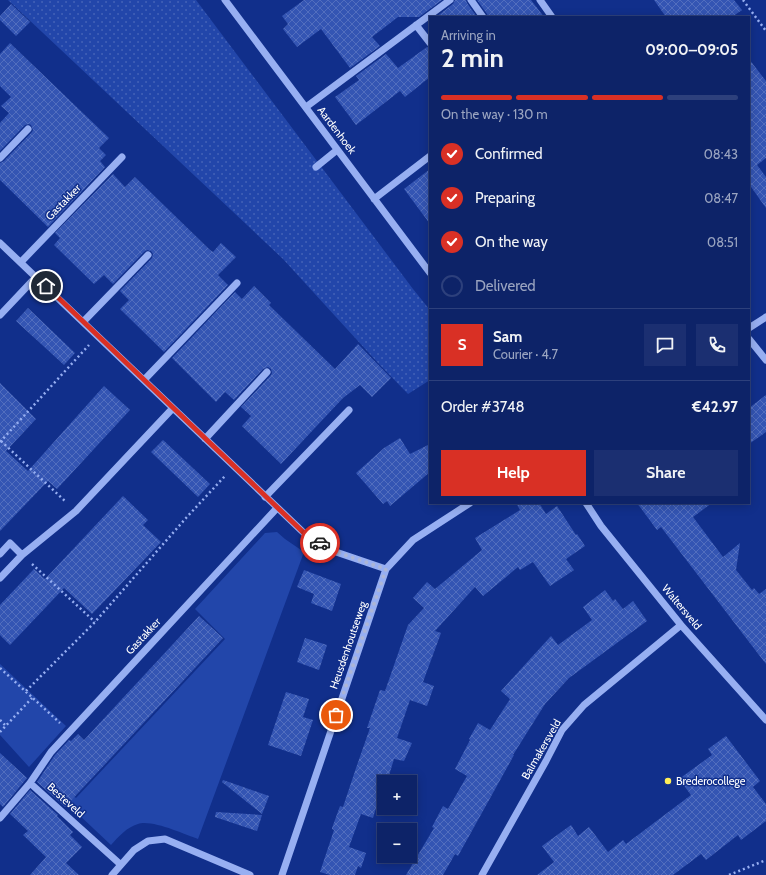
<!DOCTYPE html>
<meta charset="utf-8">
<style>
:root{--surface:#0d2368;--page:#1b2f71;--text:#f1f3f6;--muted:#9aa4c0;--line:#2d407c;--accent:#d93025}
body{margin:0;font-family:Cabin,sans-serif;background:var(--page);color:var(--text);height:100vh;display:flex;flex-direction:column;font-size:15px;white-space:nowrap}
*{box-sizing:border-box;margin:0}
p{font-size:13px;color:var(--muted)}
.icon{flex:none;width:22px;height:22px;fill:none;stroke:currentColor;stroke-width:2;stroke-linecap:round;stroke-linejoin:round}
.map{position:relative;flex:1;overflow:hidden}
.panel{position:absolute;left:429px;top:16px;width:321px;height:488px;display:flex;flex-direction:column;background:var(--surface);border-radius:0px;box-shadow:0 2px 10px #0003,0 0 0 1px var(--line)}
.panel>*{flex:none}
.tools{position:absolute;left:377px;top:775px;display:grid;gap:8px}
.tools a{display:grid;place-items:center;width:40px;height:40px;border-radius:0px;background:var(--surface);box-shadow:0 2px 10px #0003,0 0 0 1px var(--line);font-size:20px}
.pin{position:absolute;display:grid;place-items:center;width:34px;height:34px;color:#fff;margin:-17px;border:2px solid #fff;border-radius:50%;box-shadow:0 1px 4px #0007}
.courier{position:absolute;display:grid;place-items:center;width:40px;height:40px;margin:-20px;border:3px solid #d93025;border-radius:50%;background:#fff;color:#222;box-shadow:0 1px 5px #0007}
.headline em{font-style:normal;font-weight:800}
.headline div{display:flex;flex-direction:column-reverse}
.headline{display:flex;align-items:center;justify-content:space-between;height:68px;padding:0 12px}
h1{font-size:26px;font-weight:800;line-height:30px}
.bar{display:grid;grid-template-columns:repeat(4,1fr);gap:6px 4px;align-content:center;height:48px;padding:0 12px}
.bar i{height:5px;border-radius:3px;background:var(--line)}
.bar .current{background:var(--accent)}
.bar p{grid-column:span 4}
.line{display:flex;align-items:center;gap:10px;padding:0 12px;border-top:1px solid var(--line)}
.line div{flex:1}
.round{display:grid;place-items:center;flex:none;width:42px;height:42px;border-radius:0px;background:var(--page)}
ol{padding:0 12px;list-style:none}
li{display:flex;align-items:center;gap:12px;height:44px}
li p{margin-inline-start:auto}
li .icon{padding:4px;border-radius:50%;background:var(--accent);color:#fff;stroke-width:4}
li:last-child{color:var(--muted)}
li i{width:22px;height:22px;border:2px solid var(--line);border-radius:50%}
.action{display:flex;gap:8px;margin-top:auto;padding:8px 12px}
.action a{flex:1;height:46px;border-radius:0px;background:var(--accent);color:#fff;font-size:16px;font-weight:800;line-height:46px;text-align:center}
.action a+a{background:var(--page);color:var(--text)}
.map>svg:first-child{display:block}
.green{fill:#2246aa}
.garden{fill:url(#garden-dots)}
.building{fill:url(#building-cross-hatch)}
.lines{fill:none;stroke-linecap:round;stroke-linejoin:round}
.path{stroke:#97aff2;stroke-width:2.5;stroke-dasharray:2 3;stroke-linecap:butt}
.minor{stroke:#97aff2;stroke-width:7}
.done{stroke:#acb6d6;stroke-width:4;stroke-dasharray:0 7.2}
.route{stroke:#d93025;stroke-width:5}
.poi-dot{fill:#ffee57;stroke:#112f8b;stroke-width:1.5}
.labels{text-anchor:middle;stroke-width:3;stroke-linejoin:round;paint-order:stroke}
.street-label{font-size:11px;fill:#fff;stroke:#112f8b}
.poi-label{font-size:11px;fill:#fff;stroke:#112f8b;text-anchor:start}
</style>
<div class="map">
<svg width="766" height="875" viewBox="0 0 766 875">
<defs>
<pattern id="garden-dots" width="8" height="8" patternUnits="userSpaceOnUse"><rect width="8" height="8" fill="#2246aa"/><path d="M2 2h.1M6 6h.1" fill="none" stroke="#4362b7" stroke-width="1.8" stroke-linecap="round"/></pattern>
<pattern id="building-cross-hatch" width="8" height="8" patternUnits="userSpaceOnUse"><rect width="8" height="8" fill="#3455b3"/><path d="M0 0l8 8M0 8l8-8" fill="none" stroke="#526ebe"/></pattern>
</defs>
<rect width="100%" height="100%" fill="#112f8b"/>
<!-- green -->
<path class="green" d="M 277,532 L 285,539 L 304,552 L 198,839 C 184,834 151,819 138,824 C 127,827 118,837 111,845 L 44,782 L 51,775 L 76,798 L 225,639 L 195,609 L 265,533 Z
M 0,664 L 66,726 L 29,767 L 0,735 Z"/>
<!-- garden -->
<path class="garden" d="M 8,0 L 196,0 L 413,289 L 430,310 L 430,380 L 408,394 L 378,363 L 283,259 Z"/>
<!-- building -->
<path class="building" d="M 304,0 L 442,0 L 419,17 L 398,17 L 372,37 L 380,46 L 350,68 L 321,29 L 297,47 L 283,29 L 288,24 L 282,16 Z
M 455,0 L 466,0 L 467,3 L 477,17 L 436,17 L 453,4 Z
M 477,0 L 531,0 L 544,17 L 488,17 L 487,14 Z
M 654,0 L 734,0 L 742,10 L 732,17 L 666,17 Z
M 11,4 L 30,22 L 16,36 L 0,20 L 0,16 Z
M 10,43 L 109,138 L 99,148 L 106,155 L 100,161 L 105,167 L 48,227 L 0,180 L 0,163 L 4,161 L 32,132 L 33,130 L 31,125 L 29,124 L 25,125 L 0,151 L 0,123 L 9,113 L 1,106 L 11,97 L 0,86 L 0,54 Z
M 427,47 L 430,48 L 430,77 L 405,97 L 400,91 L 356,125 L 335,97 L 359,80 L 356,76 L 386,54 L 398,68 Z
M 749,59 L 766,81 L 766,158 L 757,165 L 766,177 L 766,208 L 749,184 Z
M 430,169 L 430,224 L 404,189 Z
M 113,174 L 125,187 L 135,177 L 210,250 L 213,252 L 221,243 L 236,257 L 218,275 L 228,285 L 164,352 L 120,309 L 129,300 L 120,291 L 152,258 L 153,254 L 151,251 L 147,250 L 144,252 L 113,284 L 104,275 L 94,284 L 54,245 L 60,238 L 55,233 Z
M 254,286 L 271,303 L 269,305 L 335,369 L 358,344 L 391,378 L 372,397 L 360,385 L 343,398 L 281,464 L 242,426 L 251,416 L 241,407 L 271,375 L 272,373 L 271,369 L 268,367 L 263,369 L 234,400 L 225,392 L 216,402 L 172,358 L 235,292 L 242,299 Z
M 28,308 L 75,353 L 64,365 L 16,321 Z
M 0,383 L 36,419 L 6,451 L 28,471 L 104,386 L 130,410 L 57,489 L 48,481 L 0,531 Z
M 766,395 L 766,432 L 749,444 L 749,408 Z
M 400,438 L 410,454 L 430,444 L 430,472 L 390,506 L 387,501 L 383,504 L 356,473 L 384,448 Z
M 163,440 L 210,484 L 198,497 L 151,452 Z
M 123,496 L 148,520 L 143,525 L 161,542 L 92,614 L 64,588 L 10,645 L 0,635 L 0,605 L 34,569 L 45,579 Z
M 516,503 L 539,503 L 546,514 L 557,506 L 576,535 L 577,534 L 585,546 L 566,559 L 574,570 L 550,586 L 533,562 L 520,570 L 518,567 L 483,596 L 475,587 L 435,631 L 441,633 L 423,682 L 434,686 L 427,706 L 410,700 L 397,738 L 412,743 L 404,761 L 394,759 L 387,782 L 384,782 L 384,811 L 376,808 L 373,818 L 361,814 L 349,847 L 366,853 L 361,868 L 358,866 L 355,875 L 330,875 L 320,872 L 334,830 L 332,829 L 332,828 L 340,806 L 343,807 L 356,768 L 370,728 L 367,728 L 380,690 L 385,691 L 408,625 L 424,608 L 413,598 L 427,582 L 435,589 L 482,550 L 475,538 L 520,510 Z
M 637,503 L 712,503 L 693,517 L 723,557 L 740,543 L 736,570 L 752,590 L 754,588 L 759,594 L 766,589 L 766,664 L 661,527 L 657,530 Z
M 304,570 L 341,584 L 332,611 L 311,603 L 314,594 L 297,587 Z
M 605,590 L 613,601 L 615,599 L 623,609 L 633,601 L 647,621 L 569,678 L 545,704 L 513,755 L 514,755 L 458,856 L 455,854 L 443,875 L 406,875 L 434,828 L 432,827 L 443,806 L 448,809 L 467,776 L 455,769 L 470,740 L 469,739 L 478,723 L 490,730 L 510,699 L 501,691 L 551,636 L 558,645 L 592,620 L 583,607 Z
M 199,616 L 223,638 L 65,807 L 37,782 L 55,755 L 69,740 L 71,741 L 78,734 L 84,740 Z
M 305,638 L 327,645 L 319,670 L 297,662 Z
M 286,692 L 309,699 L 303,717 L 313,720 L 301,756 L 268,745 Z
M 726,736 L 760,781 L 753,787 L 766,804 L 766,821 L 741,840 L 738,835 L 706,860 L 701,854 L 673,875 L 537,875 L 554,862 L 542,846 L 571,825 L 578,836 L 589,827 L 608,852 L 623,840 L 626,844 L 691,795 L 679,779 L 712,755 L 708,749 Z
M 0,753 L 27,778 L 3,807 L 0,804 Z
M 223,780 L 269,796 L 262,814 L 222,782 Z
M 30,790 L 58,815 L 57,816 L 73,832 L 70,835 L 82,847 L 66,863 L 79,875 L 30,875 L 46,857 L 23,835 L 28,831 L 10,814 Z
M 216,812 L 262,815 L 257,831 L 215,817 Z"/>
<g class="lines">
<!-- path -->
<path class="path" d="M 743,0 L 766,31
M 1,441 L 66,502
M 0,442 L 89,345
M 32,564 L 95,622
M 0,668 L 60,723
M 26,691 L 95,622 L 186,518 L 225,476
M 0,720 L 6,726
M 0,732 L 32,698
M 729,875 L 766,860"/>
<!-- minor -->
<path class="minor" d="M 225,0 L 430,273
M 471,0 L 483,17
M 540,0 L 552,17
M 416,25 L 430,43
M 306,107 L 450,0
M 0,158 L 28,129
M 316,167 L 337,150
M 374,199 L 430,156
M 0,243 L 304,533 L 336,552 L 386,569
M 21,262 L 122,157
M 0,315 L 36,277
M 83,322 L 148,255
M 749,328 L 766,317
M 749,339 L 766,360
M 144,380 L 237,283
M 205,439 L 267,372
M 265,497 L 349,410
M 586,503 L 601,526 L 681,625 L 766,720
M 0,554 L 10,543 L 22,555
M 0,578 L 22,555 L 76,511 L 173,408
M 30,783 L 51,752 L 277,508
M 0,818 L 30,783 L 120,864
M 112,875 L 134,850 L 148,841 L 165,839 L 250,875
M 282,875 L 386,569 L 413,540 L 470,503
M 482,875 L 546,761 L 562,730 L 584,705 L 681,625"/>
</g>
<g class="lines">
<!-- done -->
<path class="done" d="M 320,543 L 336,552 L 386,569 L 336,715"/>
<!-- route -->
<path class="route" d="M 46,286 L 304,533 L 320,543"/>
</g>
<!-- markers -->
<circle class="poi-dot" cx="668" cy="781" r="4"/>
<g class="labels">
<!-- street labels -->
<g class="street-label">
<text transform="translate(337 130) rotate(53)" y="4">Aardenhoek</text>
<text transform="translate(63 202) rotate(-46)" y="4">Gastakker</text>
<text transform="translate(682 607) rotate(50)" y="4">Waltersveld</text>
<text transform="translate(143 636) rotate(-47)" y="4">Gastakker</text>
<text transform="translate(348 645) rotate(-71)" y="4">Heusdenhoutseweg</text>
<text transform="translate(541 749) rotate(-60)" y="4">Balmakersveld</text>
<text transform="translate(66 800) rotate(42)" y="4">Besteveld</text>
</g>
<!-- poi labels -->
<g class="poi-label">
<text x="676" y="785">Brederocollege</text>
</g>
</g>
</svg>
<div class="tools">
<a>+</a>
<a>−</a>
</div>
<div class="pin" style="left:336px;top:715px;background:#ea580c"><svg class="icon" aria-label="bag" viewBox="0 0 24 24"><path d="M5 8h14l-1 12H6zM9 8a3 3 0 0 1 6 0"/></svg></div>
<div class="pin" style="left:46px;top:286px;background:#1f2937"><svg class="icon" aria-label="home" viewBox="0 0 24 24"><path d="M3 11l9-7 9 7M6 9v11h12V9"/></svg></div>
<div class="courier" style="left:320px;top:543px"><svg class="icon" aria-label="car" viewBox="0 0 24 24"><path d="M5 17H2v-5l4-1 3-4h7l3 4 3 1v5h-3M9 17h6M6 11h13"/><circle cx="7" cy="17" r="2"/><circle cx="17" cy="17" r="2"/></svg></div>
<section class="panel">
<div class="headline"><div><h1>2 min</h1><p>Arriving in</p></div><em>09:00–09:05</em></div>
<div class="bar"><i class="current"></i><i class="current"></i><i class="current"></i><i></i><p>On the way · 130 m</p></div>
<ol>
<li><svg class="icon" aria-label="check" viewBox="0 0 24 24"><path d="M5 12l5 5 9-10"/></svg>Confirmed<p>08:43</p></li>
<li><svg class="icon" aria-label="check" viewBox="0 0 24 24"><path d="M5 12l5 5 9-10"/></svg>Preparing<p>08:47</p></li>
<li><svg class="icon" aria-label="check" viewBox="0 0 24 24"><path d="M5 12l5 5 9-10"/></svg>On the way<p>08:51</p></li>
<li><i></i>Delivered</li>
</ol>
<div class="line" style="height:72px"><b class="round" style="background:var(--accent);color:#fff">S</b><div><b>Sam</b><p>Courier · 4.7</p></div><a class="round"><svg class="icon" aria-label="chat" viewBox="0 0 24 24"><path d="M4 5h16v11H9l-5 4z"/></svg></a><a class="round"><svg class="icon" aria-label="phone" viewBox="0 0 24 24"><path d="M5 4h4l2 5-3 2q2 4 5 5l2-3 5 2v4C11 20 4 13 5 4z"/></svg></a></div>
<div class="line" style="height:52px"><div>Order #3748</div><b>€42.97</b></div>
<div class="action"><a>Help</a><a>Share</a></div>
</section>
</div>
